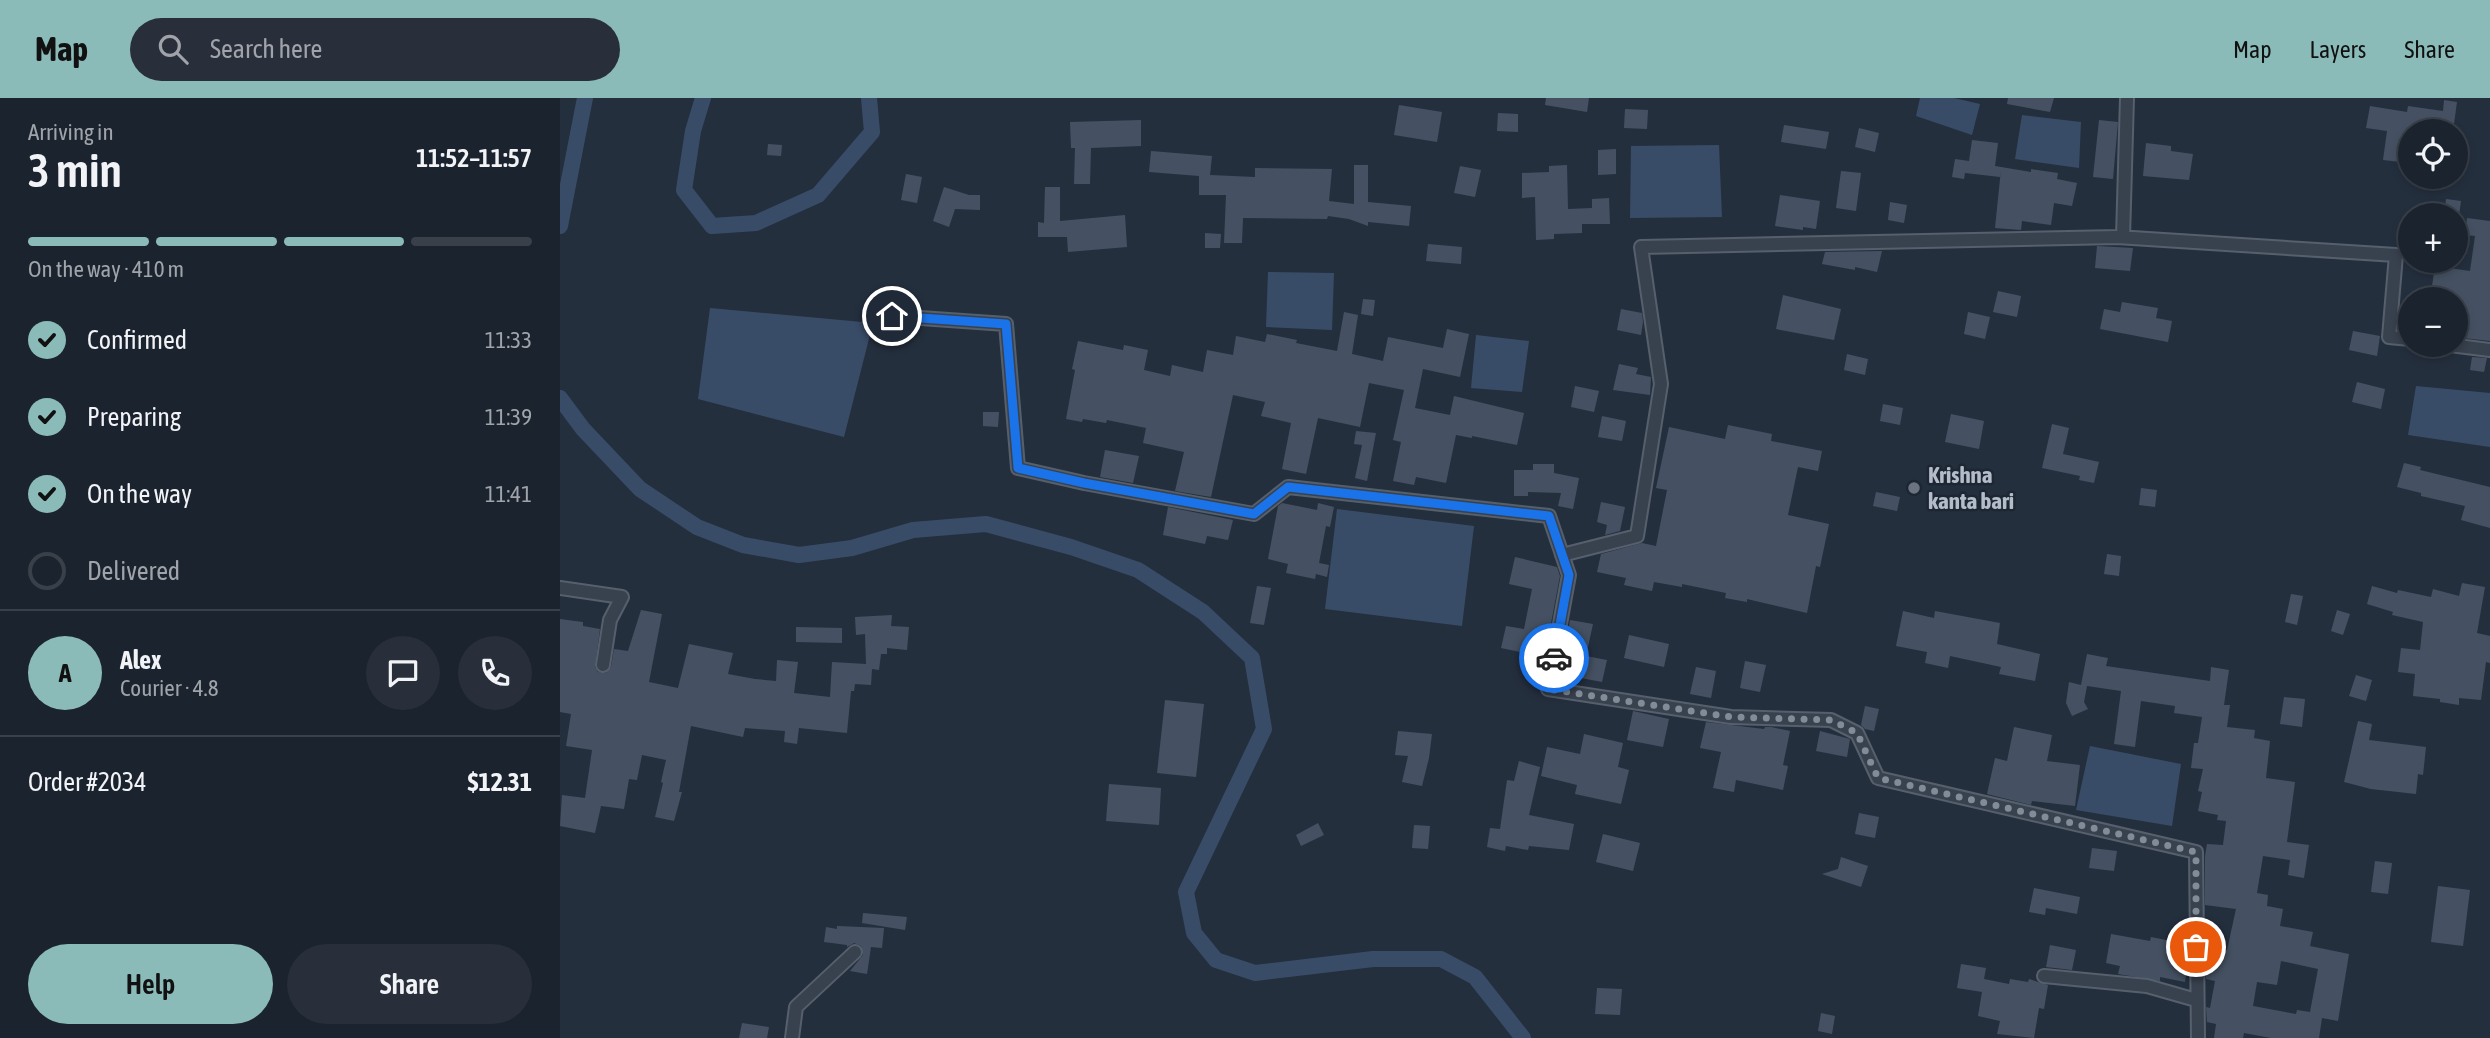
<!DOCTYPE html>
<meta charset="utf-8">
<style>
:root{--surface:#1b232e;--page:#282f3a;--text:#f1f3f6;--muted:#a0a4aa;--line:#39404a;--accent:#8bbbb9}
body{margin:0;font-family:"Asap Condensed",sans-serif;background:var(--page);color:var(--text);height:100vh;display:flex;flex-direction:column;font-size:26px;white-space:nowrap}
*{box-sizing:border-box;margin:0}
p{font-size:23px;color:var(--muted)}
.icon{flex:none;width:38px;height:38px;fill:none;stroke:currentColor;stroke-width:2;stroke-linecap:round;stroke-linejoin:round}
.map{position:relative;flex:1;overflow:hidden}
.details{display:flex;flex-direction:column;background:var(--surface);width:560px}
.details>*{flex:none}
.controls{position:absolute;left:1838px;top:21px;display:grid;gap:14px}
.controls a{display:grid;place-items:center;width:70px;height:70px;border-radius:50%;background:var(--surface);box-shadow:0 4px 10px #0003,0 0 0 2px var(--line);font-size:35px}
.pin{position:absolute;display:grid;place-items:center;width:60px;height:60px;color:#fff;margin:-30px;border:4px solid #fff;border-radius:50%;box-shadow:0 2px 7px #0007}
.courier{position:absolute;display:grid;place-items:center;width:70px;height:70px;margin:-35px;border:5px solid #1a73e8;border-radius:50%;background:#fff;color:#222;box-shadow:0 2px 9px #0007}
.overview em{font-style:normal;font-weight:600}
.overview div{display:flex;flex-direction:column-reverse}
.overview{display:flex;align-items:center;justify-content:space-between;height:119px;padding:0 28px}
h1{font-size:46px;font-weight:600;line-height:52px}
.bar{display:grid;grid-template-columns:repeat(4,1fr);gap:10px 7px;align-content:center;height:84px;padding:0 28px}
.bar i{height:9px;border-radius:5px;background:var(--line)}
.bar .active{background:var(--accent)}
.bar p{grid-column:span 4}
.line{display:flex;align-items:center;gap:18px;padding:0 28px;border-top:2px solid var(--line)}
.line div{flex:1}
.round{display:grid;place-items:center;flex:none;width:74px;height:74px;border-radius:37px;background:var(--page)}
ol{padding:0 28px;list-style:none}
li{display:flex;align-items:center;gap:21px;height:77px}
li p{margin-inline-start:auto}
li .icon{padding:7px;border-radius:50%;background:var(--accent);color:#111;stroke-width:4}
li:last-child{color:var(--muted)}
li i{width:38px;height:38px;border:4px solid var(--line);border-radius:50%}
.action{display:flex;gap:14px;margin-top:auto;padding:14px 28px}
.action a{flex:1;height:80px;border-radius:42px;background:var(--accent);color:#111;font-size:28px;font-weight:600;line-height:80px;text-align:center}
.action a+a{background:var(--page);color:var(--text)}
header{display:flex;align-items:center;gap:42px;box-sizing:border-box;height:98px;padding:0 35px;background:var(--accent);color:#111}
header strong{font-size:33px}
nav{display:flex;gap:38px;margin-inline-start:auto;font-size:24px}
.search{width:490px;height:63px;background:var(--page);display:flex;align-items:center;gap:18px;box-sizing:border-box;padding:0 24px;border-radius:38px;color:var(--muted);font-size:26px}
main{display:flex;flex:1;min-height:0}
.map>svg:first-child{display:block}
.water{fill:#394c67}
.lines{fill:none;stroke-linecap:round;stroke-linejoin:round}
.canal{stroke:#394c67;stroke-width:16}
.building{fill:#455162;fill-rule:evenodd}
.minor-casing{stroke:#565f6c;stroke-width:16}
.minor{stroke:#38414e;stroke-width:12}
.done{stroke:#828b98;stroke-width:7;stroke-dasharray:0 12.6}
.route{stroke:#1a73e8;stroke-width:9}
.worship-dot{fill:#6b7280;stroke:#1d2633;stroke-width:2.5}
.labels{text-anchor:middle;stroke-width:5;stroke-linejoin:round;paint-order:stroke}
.poi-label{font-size:23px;font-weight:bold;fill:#b4bcc9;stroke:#1d2633;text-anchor:start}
</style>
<header>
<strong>Map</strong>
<div class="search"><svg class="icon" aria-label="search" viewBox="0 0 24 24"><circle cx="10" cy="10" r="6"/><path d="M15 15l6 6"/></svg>Search here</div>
<nav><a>Map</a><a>Layers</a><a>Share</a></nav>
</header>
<main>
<section class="details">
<div class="overview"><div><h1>3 min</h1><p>Arriving in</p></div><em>11:52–11:57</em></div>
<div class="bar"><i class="active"></i><i class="active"></i><i class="active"></i><i></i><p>On the way · 410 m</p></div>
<ol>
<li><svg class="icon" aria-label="check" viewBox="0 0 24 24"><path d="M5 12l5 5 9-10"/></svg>Confirmed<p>11:33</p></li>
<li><svg class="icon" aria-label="check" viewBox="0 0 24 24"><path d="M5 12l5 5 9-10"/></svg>Preparing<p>11:39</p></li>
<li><svg class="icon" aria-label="check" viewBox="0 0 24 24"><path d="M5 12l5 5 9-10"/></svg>On the way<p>11:41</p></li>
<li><i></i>Delivered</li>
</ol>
<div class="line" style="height:126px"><b class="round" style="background:var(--accent);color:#111">A</b><div><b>Alex</b><p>Courier · 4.8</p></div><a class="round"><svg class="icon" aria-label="chat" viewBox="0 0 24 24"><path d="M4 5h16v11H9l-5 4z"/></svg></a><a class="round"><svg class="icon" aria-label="phone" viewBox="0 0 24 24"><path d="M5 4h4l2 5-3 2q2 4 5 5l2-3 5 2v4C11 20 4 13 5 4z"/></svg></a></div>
<div class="line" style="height:91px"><div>Order #2034</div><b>$12.31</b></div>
<div class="action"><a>Help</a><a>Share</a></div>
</section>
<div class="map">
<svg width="1930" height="940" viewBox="0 0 1930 940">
<rect width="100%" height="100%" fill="#242f3e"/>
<!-- water -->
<path class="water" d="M 1360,0 L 1394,0 L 1420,6 L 1412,37 L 1356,18 Z
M 1462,17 L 1521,24 L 1519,70 L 1455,61 Z
M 1159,47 L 1162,119 L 1070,120 L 1071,48 Z
M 708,174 L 774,175 L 772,232 L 706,229 Z
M 150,210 L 313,225 L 284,339 L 138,301 Z
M 916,237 L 969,243 L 962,294 L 911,290 Z
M 1856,288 L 1930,295 L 1930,349 L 1848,337 Z
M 777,411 L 914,428 L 902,528 L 765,511 Z
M 1530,648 L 1621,666 L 1612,728 L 1516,712 Z"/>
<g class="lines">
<!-- canal -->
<path class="canal" d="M 143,0 L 133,33 L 124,92 L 152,128 L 196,125 L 258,97 L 312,34 L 309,0
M 0,128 L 25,0
M 0,300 L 23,331 L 80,391 L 137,429 L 183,447 L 239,457 L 292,450 L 353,432 L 426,426 L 511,449 L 578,472 L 643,514 L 692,560 L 704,631 L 626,794 L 634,835 L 656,862 L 695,875 L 813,861 L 881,861 L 915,879 L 963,940"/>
</g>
<!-- building -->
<path class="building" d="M 986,0 L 1029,0 L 1027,14 L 985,7 Z
M 1448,0 L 1494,0 L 1490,14 L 1447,6 Z
M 1884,2 L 1897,4 L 1893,33 L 1850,33 L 1850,65 L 1823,62 L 1827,33 L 1806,30 L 1810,8 L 1847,14 L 1848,8 L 1883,13 Z
M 839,7 L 882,14 L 877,44 L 834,37 Z
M 1065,11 L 1088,12 L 1087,31 L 1064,30 Z
M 938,15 L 958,16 L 958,34 L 937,33 Z
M 581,22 L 581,48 L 531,50 L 530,86 L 514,86 L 515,50 L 511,50 L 510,24 Z
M 1539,22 L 1558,24 L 1553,81 L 1533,79 Z
M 1224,27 L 1269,34 L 1266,51 L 1221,44 Z
M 1299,30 L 1319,35 L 1315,54 L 1295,49 Z
M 1412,42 L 1438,45 L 1435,68 L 1471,74 L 1471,71 L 1498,75 L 1497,81 L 1517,85 L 1512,108 L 1494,105 L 1491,127 L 1462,123 L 1461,132 L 1435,130 L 1441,71 L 1440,79 L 1405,75 L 1404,81 L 1392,79 L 1395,61 L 1409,63 Z
M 1586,45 L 1611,48 L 1611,53 L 1633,56 L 1629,82 L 1583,78 Z
M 208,46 L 222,47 L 221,58 L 207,57 Z
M 1056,51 L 1056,76 L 1038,77 L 1038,52 Z
M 591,53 L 652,58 L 650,77 L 695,79 L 695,70 L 772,71 L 769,103 L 794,106 L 794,67 L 808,67 L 808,104 L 851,108 L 849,128 L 808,124 L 808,128 L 789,121 L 768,118 L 767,121 L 683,120 L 682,145 L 664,145 L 666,97 L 639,97 L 639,78 L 589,74 Z
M 1007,67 L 1008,111 L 1032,110 L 1032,101 L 1049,100 L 1050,126 L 1022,126 L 1022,135 L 994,136 L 994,141 L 976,142 L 975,99 L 962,100 L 962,75 L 989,74 L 989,68 Z
M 900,68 L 921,72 L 915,99 L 894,95 Z
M 1281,73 L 1301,75 L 1296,113 L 1276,110 Z
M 346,76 L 362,79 L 357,105 L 341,102 Z
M 384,89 L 409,97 L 420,97 L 420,112 L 395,111 L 389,129 L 373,123 Z
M 485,89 L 500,89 L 500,123 L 565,117 L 567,149 L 508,154 L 507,139 L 478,139 L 478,124 L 484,125 Z
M 1220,97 L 1260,103 L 1256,131 L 1243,129 L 1243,132 L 1215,128 Z
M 1886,101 L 1901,103 L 1899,117 L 1884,117 Z
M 1330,104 L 1347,107 L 1344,125 L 1328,122 Z
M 1907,120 L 1930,123 L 1930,243 L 1903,240 L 1903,236 L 1895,234 L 1895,201 L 1870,201 L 1875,168 L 1910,173 L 1915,138 L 1905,137 Z
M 645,135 L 661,136 L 660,150 L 645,150 Z
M 868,146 L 902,149 L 901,166 L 866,163 Z
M 1537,148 L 1573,150 L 1570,173 L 1535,170 Z
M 1322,153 L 1317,174 L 1295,169 L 1295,172 L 1262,166 L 1265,154 Z
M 1438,193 L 1461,198 L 1457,219 L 1433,214 Z
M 1223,197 L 1281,211 L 1274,242 L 1216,231 Z
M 803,201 L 815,202 L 813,218 L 801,216 Z
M 1562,204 L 1598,210 L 1596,220 L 1612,223 L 1608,244 L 1540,231 L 1544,211 L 1560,214 Z
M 1061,211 L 1082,215 L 1083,224 L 1081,237 L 1057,232 Z
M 784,214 L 798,217 L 792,256 L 823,263 L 828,239 L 883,250 L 887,231 L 909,236 L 900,279 L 863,271 L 855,310 L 890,317 L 894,298 L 964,315 L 957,347 L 912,338 L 912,340 L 896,337 L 886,385 L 856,379 L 854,387 L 833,383 L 841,344 L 833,342 L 844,292 L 809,285 L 800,329 L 758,320 L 746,376 L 722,371 L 731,325 L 701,318 L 705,304 L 673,297 L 651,399 L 615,393 L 624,354 L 583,345 L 586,330 L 547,322 L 546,325 L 523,321 L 522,324 L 506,321 L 515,272 L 512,271 L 518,243 L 563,252 L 564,247 L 588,252 L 584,272 L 610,278 L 612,267 L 643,274 L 647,252 L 673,257 L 676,238 L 705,244 L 707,236 L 737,242 L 736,245 L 777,253 Z
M 1408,214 L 1430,219 L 1425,241 L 1404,236 Z
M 1793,233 L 1820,238 L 1817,258 L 1789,252 Z
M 1287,256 L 1308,261 L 1305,277 L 1284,272 Z
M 1912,259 L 1927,260 L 1924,274 L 1910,272 Z
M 1059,266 L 1078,270 L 1076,276 L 1091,279 L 1090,297 L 1053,292 Z
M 1797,284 L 1825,291 L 1821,311 L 1792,304 Z
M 1015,288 L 1039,293 L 1034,314 L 1011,309 Z
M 1323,306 L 1343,310 L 1340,327 L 1320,323 Z
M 423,314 L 439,314 L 438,329 L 423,328 Z
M 1391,316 L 1424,323 L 1419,351 L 1385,344 Z
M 1042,318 L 1066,323 L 1062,343 L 1038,339 Z
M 1492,326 L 1509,330 L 1503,356 L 1539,364 L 1534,385 L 1519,382 L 1520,378 L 1482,370 Z
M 1168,327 L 1212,336 L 1211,343 L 1262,353 L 1258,373 L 1238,369 L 1228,417 L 1269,426 L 1260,469 L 1256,468 L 1247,515 L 1187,501 L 1187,504 L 1165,500 L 1166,495 L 1122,486 L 1122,489 L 1094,484 L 1092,493 L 1064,487 L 1066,480 L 1037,474 L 1041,456 L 1082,445 L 1096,448 L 1107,392 L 1096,390 L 1109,329 L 1165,341 Z
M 796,333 L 816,335 L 807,383 L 795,380 L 802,347 L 794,346 Z
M 545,352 L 579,358 L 573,385 L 540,379 Z
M 1844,365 L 1861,369 L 1860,372 L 1930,389 L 1930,430 L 1901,422 L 1905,408 L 1861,398 L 1861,395 L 1837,389 Z
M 973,366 L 994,366 L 994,375 L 1019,380 L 1013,411 L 998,408 L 1001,395 L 968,394 L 968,398 L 954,398 L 954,372 L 973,372 Z
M 1581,390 L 1597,392 L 1595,409 L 1579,407 Z
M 1316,394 L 1340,399 L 1337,413 L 1313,408 Z
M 1041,404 L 1065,409 L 1060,433 L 1045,437 L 1047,427 L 1037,424 Z
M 722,405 L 757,412 L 758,405 L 774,409 L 770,429 L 766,428 L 759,465 L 769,467 L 767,479 L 756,476 L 755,481 L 726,475 L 728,466 L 708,461 L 718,408 Z
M 608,409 L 673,422 L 668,442 L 647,438 L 645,446 L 603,437 Z
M 1547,456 L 1561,458 L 1559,478 L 1544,476 Z
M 955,459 L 997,469 L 1000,478 L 981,578 L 962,574 L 965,555 L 941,550 L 946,528 L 964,531 L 972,491 L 949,486 Z
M 1902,485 L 1925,489 L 1917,535 L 1930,538 L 1930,565 L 1926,564 L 1921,602 L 1899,600 L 1899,607 L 1880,604 L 1880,601 L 1853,598 L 1855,576 L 1838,574 L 1841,550 L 1860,552 L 1863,524 L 1832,517 L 1833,514 L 1807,506 L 1812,488 L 1837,495 L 1838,492 L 1871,499 L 1873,491 L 1899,498 Z
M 697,488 L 711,490 L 704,527 L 690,525 Z
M 1731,496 L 1743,498 L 1737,527 L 1725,524 Z
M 81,512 L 102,516 L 89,584 L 118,590 L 129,546 L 173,555 L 168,576 L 195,581 L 216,583 L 217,562 L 238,564 L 234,595 L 270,599 L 272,564 L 306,566 L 305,536 L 296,537 L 295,519 L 332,517 L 331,528 L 349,529 L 347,552 L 327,550 L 327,556 L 321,556 L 319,572 L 312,571 L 311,587 L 295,586 L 294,593 L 291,593 L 287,635 L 239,630 L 237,646 L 224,644 L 225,633 L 185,630 L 183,639 L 131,628 L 119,694 L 122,694 L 114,723 L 95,719 L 103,685 L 101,684 L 106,662 L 82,657 L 77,682 L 69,681 L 64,711 L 41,708 L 35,735 L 0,728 L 2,697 L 25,700 L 32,652 L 6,648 L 11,616 L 0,614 L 0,521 L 23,524 L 23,528 L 40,531 L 35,569 L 38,574 L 46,575 L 51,569 L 54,551 L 68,553 Z
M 1777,512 L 1790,516 L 1783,537 L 1771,533 Z
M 1343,513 L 1374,520 L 1375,513 L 1440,525 L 1437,546 L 1480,556 L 1475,583 L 1439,576 L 1441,569 L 1390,558 L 1388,570 L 1365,565 L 1367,554 L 1336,548 Z
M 1010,522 L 1033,526 L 1026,558 L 1047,562 L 1042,584 L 1000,576 Z
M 236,529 L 282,530 L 282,545 L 236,544 Z
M 1069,537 L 1109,546 L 1104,569 L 1064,560 Z
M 1527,556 L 1548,560 L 1546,568 L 1650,583 L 1651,569 L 1669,572 L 1664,607 L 1670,607 L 1667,629 L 1695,632 L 1694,640 L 1710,643 L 1706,680 L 1735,684 L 1727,744 L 1749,747 L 1744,780 L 1728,777 L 1730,762 L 1703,758 L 1697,795 L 1708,797 L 1707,808 L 1723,811 L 1720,828 L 1753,834 L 1750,848 L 1789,856 L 1778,923 L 1762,920 L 1759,940 L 1711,940 L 1684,935 L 1683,940 L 1654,940 L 1656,926 L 1647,924 L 1646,909 L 1650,910 L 1655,883 L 1646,881 L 1646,866 L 1650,866 L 1654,850 L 1667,852 L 1676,811 L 1645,807 L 1645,758 L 1647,746 L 1663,747 L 1666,723 L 1657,722 L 1658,717 L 1638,713 L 1642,694 L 1638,693 L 1643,671 L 1631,670 L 1634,645 L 1638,645 L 1642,619 L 1614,615 L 1615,608 L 1581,603 L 1575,649 L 1554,646 L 1561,593 L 1527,588 L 1524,604 L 1528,611 L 1512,618 L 1506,605 L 1509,584 L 1521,587 ZM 1721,863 L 1758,871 L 1750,914 L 1737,912 L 1736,916 L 1693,908 L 1697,884 L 1717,887 Z
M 1185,563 L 1206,567 L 1200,594 L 1180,590 Z
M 1136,569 L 1156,573 L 1151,600 L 1130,596 Z
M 1796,577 L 1812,582 L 1806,603 L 1789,598 Z
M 1724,599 L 1745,601 L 1742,629 L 1720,626 Z
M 605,602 L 644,606 L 636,679 L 597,675 Z
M 1305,608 L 1319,611 L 1314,633 L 1305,631 L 1301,627 Z
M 1073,613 L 1109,621 L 1103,649 L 1067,642 Z
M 1798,623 L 1812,626 L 1809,642 L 1866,649 L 1863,677 L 1858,676 L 1856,696 L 1811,691 L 1784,684 Z
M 1146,624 L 1204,631 L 1205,629 L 1211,629 L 1230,633 L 1223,667 L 1228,668 L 1223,692 L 1176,682 L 1174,694 L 1153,690 L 1161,654 L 1140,650 Z
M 1454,629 L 1492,637 L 1487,663 L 1520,667 L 1515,708 L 1472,703 L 1471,707 L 1427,696 L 1435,660 L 1447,663 Z
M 838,633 L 872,636 L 869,660 L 862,688 L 842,684 L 848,658 L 835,657 Z
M 1260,633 L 1290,641 L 1287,659 L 1256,653 Z
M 1024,636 L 1063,645 L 1058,669 L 1069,672 L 1061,706 L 1015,696 L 1017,687 L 981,678 L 987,649 L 1020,656 Z
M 959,663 L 980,669 L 969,717 L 1014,726 L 1009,752 L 969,748 L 968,752 L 946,748 L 945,753 L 927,749 L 930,730 L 940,731 L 947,682 L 954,683 Z
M 549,686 L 601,690 L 599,727 L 546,723 Z
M 1299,715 L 1319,719 L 1315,740 L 1295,736 Z
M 758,725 L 764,737 L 741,748 L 736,737 Z
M 854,727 L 870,728 L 868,751 L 852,750 Z
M 1043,736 L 1080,745 L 1073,773 L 1036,764 Z
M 1532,750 L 1557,753 L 1554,773 L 1529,770 Z
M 1281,759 L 1308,768 L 1301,789 L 1262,776 L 1278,771 Z
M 1815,763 L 1832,765 L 1828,796 L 1811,794 Z
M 1878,788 L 1910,792 L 1903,848 L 1871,844 Z
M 1474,790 L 1520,799 L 1517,816 L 1486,810 L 1485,817 L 1469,814 Z
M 303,815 L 347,819 L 345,832 L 302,825 Z
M 277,828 L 324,830 L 322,850 L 311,849 L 307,876 L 290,873 L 303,857 L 301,848 L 294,845 L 287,849 L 287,847 L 264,844 L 266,829 L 277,831 Z
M 1551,836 L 1590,843 L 1591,839 L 1611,843 L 1611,839 L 1628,843 L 1629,877 L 1626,877 L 1625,884 L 1600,879 L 1600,883 L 1558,876 L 1560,868 L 1546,865 Z
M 1490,847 L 1516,852 L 1512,872 L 1486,869 Z
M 1401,866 L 1426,870 L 1424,881 L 1449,886 L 1450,881 L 1468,884 L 1469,881 L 1488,887 L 1484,911 L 1479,910 L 1474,940 L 1437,936 L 1440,923 L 1418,918 L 1422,894 L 1397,890 Z
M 1037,890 L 1062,891 L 1060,917 L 1035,916 Z
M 1261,915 L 1275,918 L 1272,936 L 1258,933 Z
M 182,925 L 209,929 L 207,940 L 179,940 Z"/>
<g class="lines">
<!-- minor casing -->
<g class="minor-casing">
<path id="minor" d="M 1563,139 L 1567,0
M 332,218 L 446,226 L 458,370 L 524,385 L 694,416 L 728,389 L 989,418 L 1009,477 L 988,591 L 1171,619 L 1271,622 L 1297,635 L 1318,680 L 1636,754 L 1638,940
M 1890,247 L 1930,252
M 1002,457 L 1077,438 L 1101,286 L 1081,149 L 1557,139 L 1836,157 L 1829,239 L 1850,241
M 0,490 L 62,499 L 50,522 L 43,567
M 1484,878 L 1587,888 L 1636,902
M 232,940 L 236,909 L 295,854"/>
</g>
<!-- minor -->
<use href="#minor" class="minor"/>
</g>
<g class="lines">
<!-- done -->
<path class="done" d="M 994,560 L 988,591 L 1171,619 L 1271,622 L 1297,635 L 1318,680 L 1636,754 L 1636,849"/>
<!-- route -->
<path class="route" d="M 332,218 L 446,226 L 458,370 L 524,385 L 694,416 L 728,389 L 989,418 L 1009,477 L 994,560"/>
</g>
<!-- markers -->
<circle class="worship-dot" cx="1354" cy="390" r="7"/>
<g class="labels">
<!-- poi labels -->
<g class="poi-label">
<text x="1368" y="385">Krishna<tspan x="1368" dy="26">kanta bari</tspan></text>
</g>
</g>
</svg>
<div class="controls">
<a><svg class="icon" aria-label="locate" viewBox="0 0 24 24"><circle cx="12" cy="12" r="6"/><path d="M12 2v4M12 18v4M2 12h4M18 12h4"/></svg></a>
<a>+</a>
<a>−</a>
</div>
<div class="pin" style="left:1636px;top:849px;background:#ea580c"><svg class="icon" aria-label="bag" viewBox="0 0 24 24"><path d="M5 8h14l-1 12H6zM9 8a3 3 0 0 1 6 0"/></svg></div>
<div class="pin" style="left:332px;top:218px;background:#1f2937"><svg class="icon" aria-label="home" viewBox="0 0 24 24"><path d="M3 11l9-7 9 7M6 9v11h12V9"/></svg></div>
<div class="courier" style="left:994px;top:560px"><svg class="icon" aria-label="car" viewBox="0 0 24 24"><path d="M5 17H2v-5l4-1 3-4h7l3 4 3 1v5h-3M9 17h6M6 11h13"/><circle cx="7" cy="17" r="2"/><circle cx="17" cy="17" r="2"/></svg></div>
</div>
</main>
